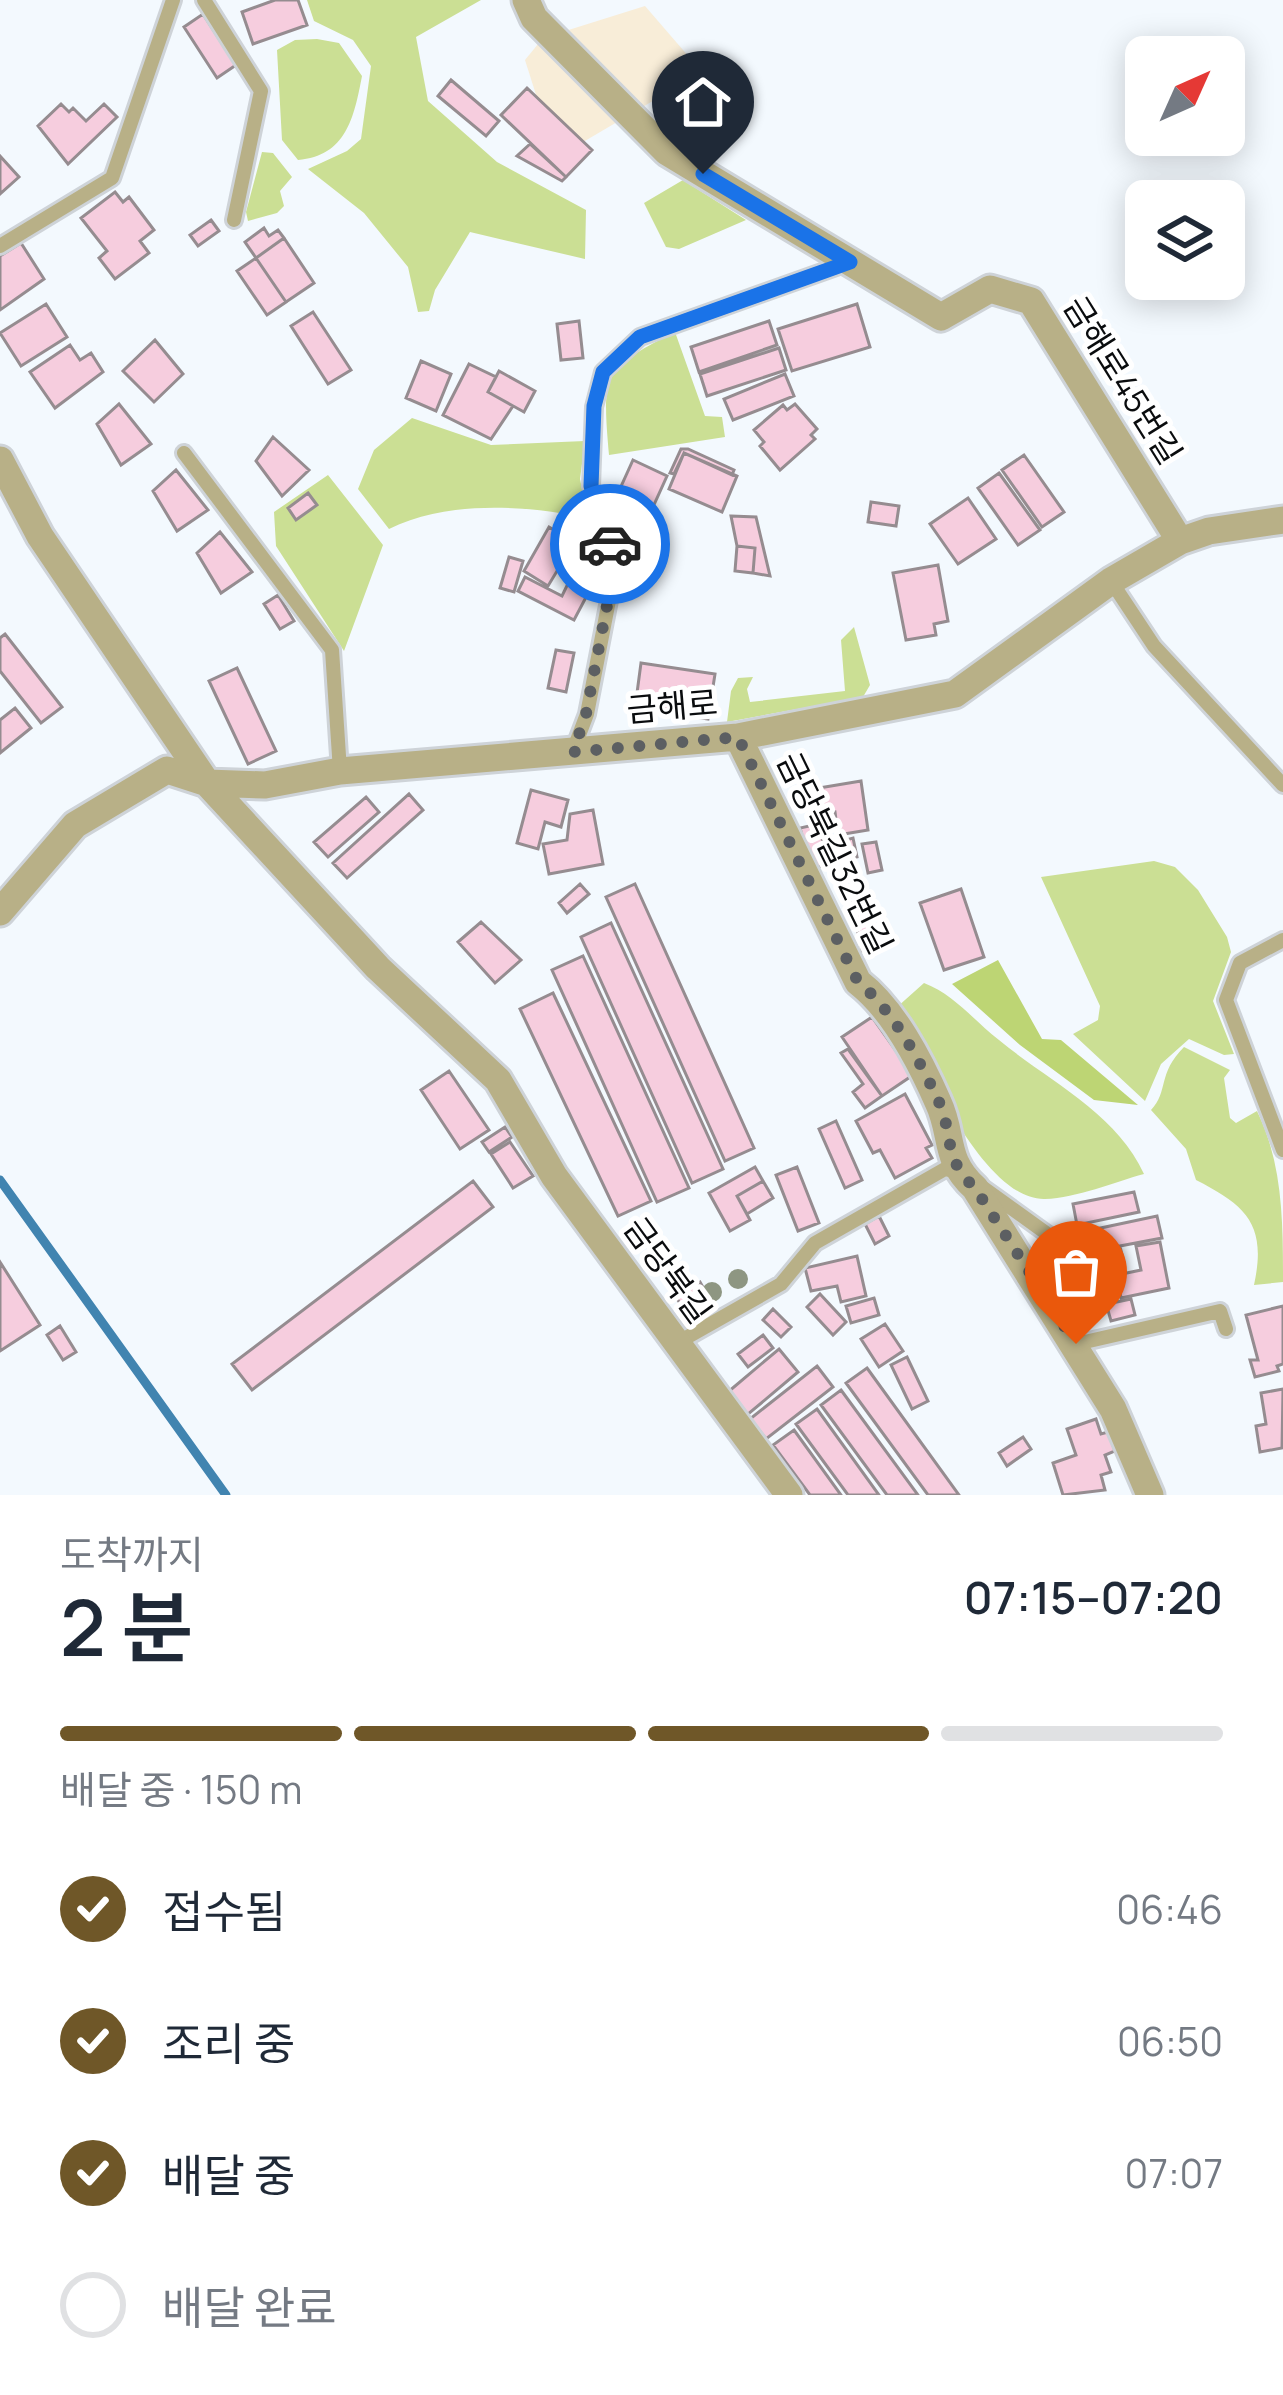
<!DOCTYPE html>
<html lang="ko">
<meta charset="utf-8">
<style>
:root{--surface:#fff;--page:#f2f2f3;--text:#1f2937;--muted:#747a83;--line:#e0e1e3;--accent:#6f5728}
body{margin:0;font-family:Manrope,"Noto Sans KR",sans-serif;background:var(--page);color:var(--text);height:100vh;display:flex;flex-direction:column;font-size:45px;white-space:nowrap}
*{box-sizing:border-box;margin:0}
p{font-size:39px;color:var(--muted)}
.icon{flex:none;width:66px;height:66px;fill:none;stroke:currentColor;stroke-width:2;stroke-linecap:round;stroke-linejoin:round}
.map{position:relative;height:1495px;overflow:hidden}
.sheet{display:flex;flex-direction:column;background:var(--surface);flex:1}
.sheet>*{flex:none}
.needle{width:78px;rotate:45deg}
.controls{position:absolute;left:1125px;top:36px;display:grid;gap:24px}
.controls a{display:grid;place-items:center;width:120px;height:120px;border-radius:18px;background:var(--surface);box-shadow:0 6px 30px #0003;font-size:60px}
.pin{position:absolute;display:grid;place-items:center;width:102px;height:102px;color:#fff;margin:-123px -51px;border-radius:50% 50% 50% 0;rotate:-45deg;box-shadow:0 0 12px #0007}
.pin .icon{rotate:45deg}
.courier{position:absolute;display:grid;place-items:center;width:120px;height:120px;margin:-60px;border:9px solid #1a73e8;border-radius:50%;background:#fff;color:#222;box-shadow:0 3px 15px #0007}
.headline em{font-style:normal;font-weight:600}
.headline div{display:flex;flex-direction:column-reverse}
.headline{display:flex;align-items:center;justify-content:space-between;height:204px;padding:0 60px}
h1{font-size:78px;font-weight:600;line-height:90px}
.bar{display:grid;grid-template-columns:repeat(4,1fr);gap:18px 12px;align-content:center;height:144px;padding:0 60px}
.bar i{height:15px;border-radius:9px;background:var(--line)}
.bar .selected{background:var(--accent)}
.bar p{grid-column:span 4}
ol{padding:0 60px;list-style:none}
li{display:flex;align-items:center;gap:36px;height:132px}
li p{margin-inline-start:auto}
li .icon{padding:12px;border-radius:50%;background:var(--accent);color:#fff;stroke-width:4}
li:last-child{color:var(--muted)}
li i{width:66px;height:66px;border:6px solid var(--line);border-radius:50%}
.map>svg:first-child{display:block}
.commercial{fill:#f8edd8}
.green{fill:#cbdf94}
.forest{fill:#bdd574}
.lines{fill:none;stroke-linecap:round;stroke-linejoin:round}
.stream{stroke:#4184b0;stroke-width:9}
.building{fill:#f6cdde;stroke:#958c90;stroke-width:3}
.service-casing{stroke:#ced3d8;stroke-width:20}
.minor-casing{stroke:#ced3d8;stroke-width:33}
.service{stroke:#b8b087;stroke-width:14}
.minor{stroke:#b8b087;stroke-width:27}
.tree{fill:#8e9682}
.done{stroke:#5c5f62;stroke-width:12;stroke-dasharray:0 21.6}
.route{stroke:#1a73e8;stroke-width:15}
.labels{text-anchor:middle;stroke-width:10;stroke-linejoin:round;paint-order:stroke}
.street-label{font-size:33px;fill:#0a0c0e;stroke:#fff}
</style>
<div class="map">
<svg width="1283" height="1495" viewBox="0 0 1283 1495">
<rect width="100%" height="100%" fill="#f3f9fe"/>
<!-- commercial -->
<path class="commercial" d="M 645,6 L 702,72 L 556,158 L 525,60 L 543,38 Z"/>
<!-- green -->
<path class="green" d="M 307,0 L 481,0 L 416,37 L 428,101 L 497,162 L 586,210 L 585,259 L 470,232 L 435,290 L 429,311 L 418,312 L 408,267 L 364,213 L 308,169 L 347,151 L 361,139 L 371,66 L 353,40 L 314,21 Z
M 317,39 L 339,43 L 362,76 C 354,118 346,156 298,160 L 282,140 L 277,50 L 295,40 Z
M 262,152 L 273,153 L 292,177 L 280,191 L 284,206 L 277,213 L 248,221 L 246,212 Z
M 683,180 L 746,220 L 679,249 L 666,247 L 644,203 Z
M 675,332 L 705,416 L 722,417 L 725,437 L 609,455 C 602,374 602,369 675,332 Z
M 412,418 L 491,445 L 585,441 L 580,479 L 588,518 C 524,505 448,500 389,529 L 358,489 L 374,450 Z
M 328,475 L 383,545 L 344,651 L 276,546 L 274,512 Z
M 854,627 L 870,685 L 863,697 L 727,722 L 731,691 L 738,678 L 753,677 L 747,689 L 750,702 L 845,691 L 841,640 Z
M 1154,861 L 1175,867 L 1198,890 L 1227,937 L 1231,952 L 1213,1001 L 1234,1054 L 1224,1055 L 1189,1039 L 1161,1064 L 1145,1101 L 1073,1034 L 1098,1020 L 1100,1006 L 1041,877 Z
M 924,983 C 955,995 973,1020 999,1040 C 1048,1081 1116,1112 1144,1174 C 1114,1182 1077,1198 1045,1199 C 983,1201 922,1057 896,1008 Z
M 1184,1047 L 1230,1070 L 1224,1078 L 1230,1118 L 1236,1123 L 1257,1111 C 1283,1164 1283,1222 1283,1282 L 1254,1285 C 1267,1225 1247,1206 1196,1180 L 1186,1149 L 1151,1110 C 1169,1091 1157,1074 1184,1047 Z"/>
<!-- forest -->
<path class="forest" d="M 998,960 L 1042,1039 L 1061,1040 L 1138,1105 L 1094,1100 L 1020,1045 L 952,984 Z"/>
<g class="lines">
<!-- stream -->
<path class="stream" d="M 0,1180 L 226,1495"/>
</g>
<!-- building -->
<path class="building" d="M 275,0 L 298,0 L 307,25 L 253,44 L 242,12 Z
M 203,14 L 236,65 L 217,78 L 184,27 Z
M 451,80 L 499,121 L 486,136 L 438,96 Z
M 527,88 L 592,150 L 566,177 L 501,115 Z
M 61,104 L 69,112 L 73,108 L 86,121 L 104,104 L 117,117 L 68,164 L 38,126 Z
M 530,144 L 566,177 L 562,181 L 517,156 Z
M 0,156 L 19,177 L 0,194 Z
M 115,192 L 123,202 L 129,197 L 154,230 L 140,241 L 149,253 L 115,279 L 99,258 L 107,251 L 81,218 Z
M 211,220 L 219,231 L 198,246 L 190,235 Z
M 264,228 L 269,236 L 278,230 L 284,238 L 256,258 L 245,242 Z
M 284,238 L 314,283 L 286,302 L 256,258 Z
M 21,243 L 44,279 L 0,310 L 0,256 Z
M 256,258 L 286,302 L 267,315 L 237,271 Z
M 46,304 L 67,337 L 21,366 L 0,333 Z
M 857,304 L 870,347 L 792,371 L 778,329 Z
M 313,312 L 351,370 L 328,384 L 291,326 Z
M 579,321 L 583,358 L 561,360 L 557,324 Z
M 769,321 L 777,345 L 699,372 L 691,347 Z
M 155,340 L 183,374 L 154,402 L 123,371 Z
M 70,345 L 80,360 L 91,353 L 103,372 L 55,408 L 30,372 Z
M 779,348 L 786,370 L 707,396 L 700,374 Z
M 421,361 L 451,374 L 436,411 L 406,398 Z
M 469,364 L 496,377 L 488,392 L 513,406 L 491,439 L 443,415 Z
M 499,371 L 535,391 L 524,412 L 488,392 Z
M 785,374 L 794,396 L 733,420 L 724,399 Z
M 119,404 L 151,444 L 121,465 L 97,424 Z
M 795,404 L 817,429 L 811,435 L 815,439 L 780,470 L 760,446 L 764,442 L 754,430 L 783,405 L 787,410 Z
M 273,437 L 309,470 L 282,496 L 256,461 Z
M 681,449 L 688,449 L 734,470 L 732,475 L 684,453 L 674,474 L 670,473 Z
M 684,453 L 737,476 L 722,512 L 669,489 Z
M 1024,455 L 1064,512 L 1042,527 L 1002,470 Z
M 633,460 L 667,476 L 648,518 L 614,502 Z
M 176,470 L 208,510 L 177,531 L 153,491 Z
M 999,473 L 1040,530 L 1018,545 L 978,488 Z
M 308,493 L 317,505 L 296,520 L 288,508 Z
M 968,498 L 996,539 L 958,564 L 930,524 Z
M 871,502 L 899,506 L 896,526 L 868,522 Z
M 731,516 L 756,517 L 770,576 L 753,573 L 755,548 L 737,546 Z
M 549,527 L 591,552 L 578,573 L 560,566 L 548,586 L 524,571 Z
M 220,532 L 252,572 L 221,593 L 197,553 Z
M 737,546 L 755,548 L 753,573 L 735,571 Z
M 509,557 L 523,561 L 514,592 L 500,588 Z
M 938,565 L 948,621 L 934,624 L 936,635 L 906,640 L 893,573 Z
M 574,571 L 594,582 L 574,620 L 518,591 L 525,577 L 562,596 Z
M 278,595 L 294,621 L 280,629 L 264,604 Z
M 5,634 L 62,707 L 41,723 L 0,671 L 0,638 Z
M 556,650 L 574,653 L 566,692 L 548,688 Z
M 641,663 L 715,674 L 708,719 L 635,708 Z
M 237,668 L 276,751 L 248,764 L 209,681 Z
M 15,708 L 31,728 L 0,753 L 0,720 Z
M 861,781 L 868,830 L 838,835 L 835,812 L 823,814 L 819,788 Z
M 531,790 L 568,800 L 561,827 L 545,822 L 538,849 L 517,843 Z
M 409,794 L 423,810 L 347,878 L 333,863 Z
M 366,797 L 379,812 L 328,857 L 314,842 Z
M 593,810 L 603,864 L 549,874 L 543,844 L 567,840 L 570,814 Z
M 818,824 L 824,846 L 853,838 L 857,857 L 811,869 L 800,828 Z
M 876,842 L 882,870 L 868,873 L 862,844 Z
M 580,884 L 589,894 L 567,913 L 559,903 Z
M 635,884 L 754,1148 L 725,1161 L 606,897 Z
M 961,889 L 984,957 L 944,970 L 920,903 Z
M 868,895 L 880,947 L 862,951 L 850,899 Z
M 481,922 L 521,960 L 495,983 L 458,942 Z
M 611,923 L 723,1169 L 692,1183 L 581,937 Z
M 583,956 L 689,1188 L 657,1202 L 552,970 Z
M 553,993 L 651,1201 L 618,1216 L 520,1009 Z
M 872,1017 L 913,1075 L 882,1096 L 842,1037 Z
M 848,1049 L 882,1096 L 865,1108 L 853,1092 L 863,1084 L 841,1053 Z
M 449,1071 L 489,1130 L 460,1149 L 421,1090 Z
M 905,1094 L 932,1145 L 926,1148 L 932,1158 L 895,1178 L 880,1150 L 873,1153 L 856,1121 Z
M 836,1121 L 862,1180 L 845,1188 L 819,1129 Z
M 505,1127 L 512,1137 L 489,1152 L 482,1142 Z
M 510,1142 L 533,1176 L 513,1188 L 491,1154 Z
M 755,1167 L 763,1181 L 737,1196 L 750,1220 L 730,1231 L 709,1193 Z
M 797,1167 L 819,1223 L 798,1231 L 776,1175 Z
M 473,1181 L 493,1207 L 252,1390 L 232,1364 Z
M 763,1181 L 773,1198 L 747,1214 L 737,1196 Z
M 1134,1192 L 1139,1212 L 1077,1225 L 1073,1204 Z
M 879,1216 L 889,1236 L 875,1244 L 865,1224 Z
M 1157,1216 L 1162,1238 L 1120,1246 L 1124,1264 L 1104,1268 L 1096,1229 Z
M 1160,1242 L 1169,1288 L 1121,1298 L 1117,1275 L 1141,1270 L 1136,1246 Z
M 1049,1250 L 1063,1272 L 1048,1281 L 1035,1259 Z
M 857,1256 L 866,1296 L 841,1302 L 837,1286 L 811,1291 L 805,1268 Z
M 0,1262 L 40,1325 L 0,1351 Z
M 700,1282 L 709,1298 L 686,1313 L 676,1297 Z
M 1114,1290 L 1117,1302 L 1131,1299 L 1135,1315 L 1111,1321 L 1103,1293 Z
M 820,1294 L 846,1322 L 833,1335 L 807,1307 Z
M 874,1298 L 879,1315 L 851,1323 L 846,1306 Z
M 1283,1306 L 1283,1364 L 1277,1366 L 1279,1371 L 1255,1377 L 1250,1360 L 1258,1360 L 1246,1315 Z
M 773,1309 L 791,1327 L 781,1337 L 763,1320 Z
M 885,1324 L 903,1351 L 879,1367 L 861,1339 Z
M 60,1326 L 76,1352 L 63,1360 L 47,1335 Z
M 763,1335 L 773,1348 L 748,1367 L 738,1354 Z
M 779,1349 L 798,1372 L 747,1415 L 728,1392 Z
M 907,1357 L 928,1401 L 912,1409 L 891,1365 Z
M 817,1366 L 833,1387 L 766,1439 L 750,1419 Z
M 867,1368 L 959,1495 L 928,1495 L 846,1383 Z
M 1283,1389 L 1282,1448 L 1260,1452 L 1256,1426 L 1266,1424 L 1261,1393 Z
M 841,1390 L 918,1495 L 887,1495 L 821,1405 Z
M 817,1409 L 879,1495 L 848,1495 L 796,1424 Z
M 1096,1419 L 1101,1434 L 1108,1432 L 1115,1451 L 1105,1455 L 1111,1472 L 1101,1475 L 1105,1490 L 1063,1495 L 1053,1463 L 1076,1455 L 1067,1429 Z
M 794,1430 L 841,1495 L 810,1495 L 773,1445 Z
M 1023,1437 L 1031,1449 L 1007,1466 L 999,1453 Z"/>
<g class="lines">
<!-- service casing -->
<g class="service-casing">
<path id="service" d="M 204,0 L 261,91 L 234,220
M 0,246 L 112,178 L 173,0
M 184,453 L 332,650 L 340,771
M 1111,581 L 1154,646 L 1283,785
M 573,751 L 587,714 L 617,559 L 591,486 L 594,407 L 603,372 L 640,337 L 850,262
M 1283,940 L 1240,963 L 1226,1000 L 1283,1150
M 982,1187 L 1057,1241 L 1085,1244
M 677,1343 L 781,1284 L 815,1243 L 945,1169 L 958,1172
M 1076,1344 L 1220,1311 L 1226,1329"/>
</g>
<!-- minor casing -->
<g class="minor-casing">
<path id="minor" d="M 526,0 L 534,18 L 667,152 L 941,317 L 990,289 L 1031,301 L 1180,541
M 0,460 L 40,536 L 207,783 L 378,968 L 498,1080 L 554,1176 L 789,1495
M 738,737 L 858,982 C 894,1010 920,1061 938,1102 C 954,1136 943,1159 975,1188 L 1113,1409 L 1150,1495
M 0,912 L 75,825 L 167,770 L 207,783 L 265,785 L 340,771 L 738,737 L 955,694 L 1111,581 L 1180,541 L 1209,531 L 1283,520"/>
</g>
<!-- service -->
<use href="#service" class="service"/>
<!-- minor -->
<use href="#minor" class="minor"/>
</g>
<!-- trees -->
<g class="tree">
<circle cx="738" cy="1279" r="10"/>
<circle cx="712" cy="1292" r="10"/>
</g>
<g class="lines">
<!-- done -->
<path class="done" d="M 610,544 L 616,559 L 586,714 L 573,752 L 738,737 L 858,982 C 893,1010 920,1061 939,1102 C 954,1137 943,1159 975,1188 L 1076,1344"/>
<!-- route -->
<path class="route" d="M 610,544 L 591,486 L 594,406 L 603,372 L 640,337 L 850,262 L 703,174"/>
</g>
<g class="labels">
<!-- street labels -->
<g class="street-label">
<text transform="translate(1123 380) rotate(58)" y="12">금해로45번길</text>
<text transform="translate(672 706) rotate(-5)" y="12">금해로</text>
<text transform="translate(835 853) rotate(64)" y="12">금당북길32번길</text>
<text transform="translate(668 1270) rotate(54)" y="12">금당북길</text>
</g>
</g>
</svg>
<div class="controls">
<a><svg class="needle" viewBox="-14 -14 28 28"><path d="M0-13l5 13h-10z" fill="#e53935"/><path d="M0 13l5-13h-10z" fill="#747a83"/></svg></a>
<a><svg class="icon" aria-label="layers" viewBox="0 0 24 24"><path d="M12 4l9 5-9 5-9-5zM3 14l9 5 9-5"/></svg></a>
</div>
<div class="pin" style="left:1076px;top:1344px;background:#ea580c"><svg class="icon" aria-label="bag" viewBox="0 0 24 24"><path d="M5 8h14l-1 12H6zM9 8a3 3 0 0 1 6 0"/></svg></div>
<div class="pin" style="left:703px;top:174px;background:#1f2937"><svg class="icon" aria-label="home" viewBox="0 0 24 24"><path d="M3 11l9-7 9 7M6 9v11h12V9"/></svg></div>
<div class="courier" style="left:610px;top:544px"><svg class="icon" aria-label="car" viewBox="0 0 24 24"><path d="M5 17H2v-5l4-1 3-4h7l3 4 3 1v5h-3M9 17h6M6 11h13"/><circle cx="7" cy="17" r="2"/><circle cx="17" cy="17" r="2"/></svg></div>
</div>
<section class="sheet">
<div class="headline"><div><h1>2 분</h1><p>도착까지</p></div><em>07:15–07:20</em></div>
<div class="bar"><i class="selected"></i><i class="selected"></i><i class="selected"></i><i></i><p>배달 중 · 150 m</p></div>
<ol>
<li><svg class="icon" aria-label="check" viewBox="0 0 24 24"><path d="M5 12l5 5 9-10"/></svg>접수됨<p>06:46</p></li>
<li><svg class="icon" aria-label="check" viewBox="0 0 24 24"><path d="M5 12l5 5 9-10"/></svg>조리 중<p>06:50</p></li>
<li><svg class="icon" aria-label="check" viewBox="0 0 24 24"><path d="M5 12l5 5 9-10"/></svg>배달 중<p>07:07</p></li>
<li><i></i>배달 완료</li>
</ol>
</section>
